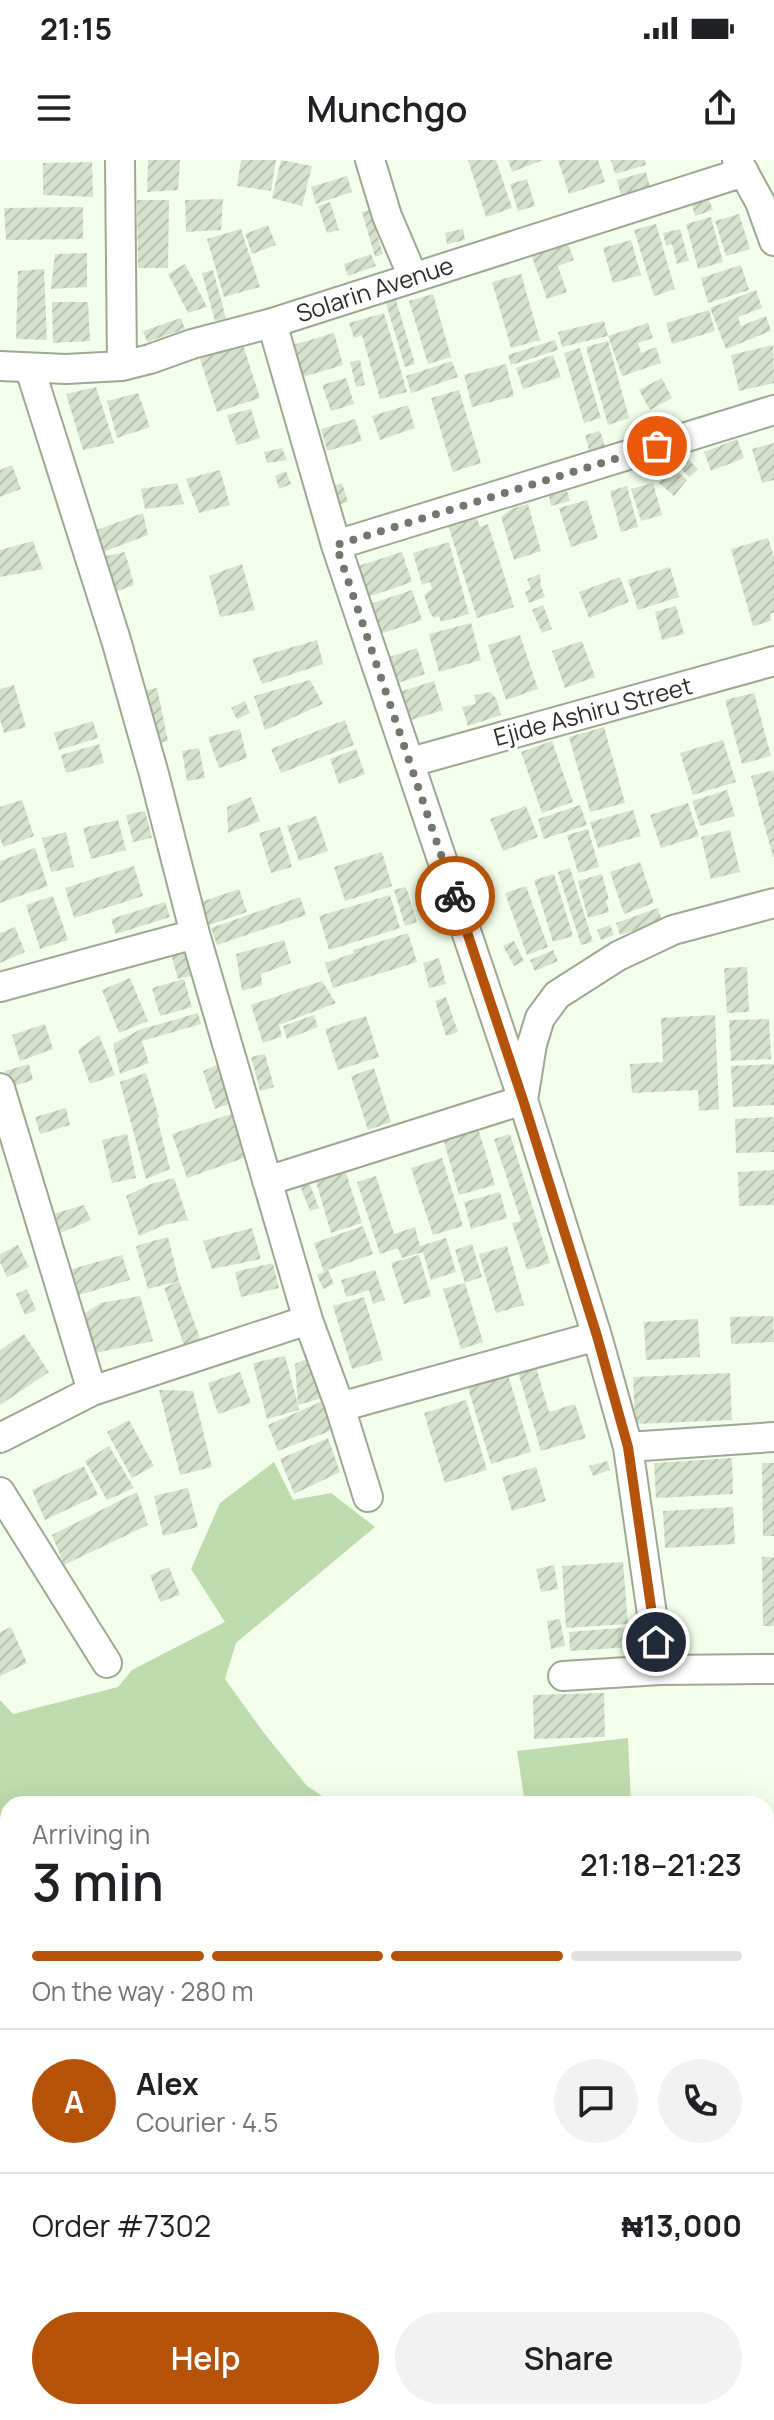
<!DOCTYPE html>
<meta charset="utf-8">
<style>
:root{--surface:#fff;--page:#f2f2f2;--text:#202124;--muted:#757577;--line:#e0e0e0;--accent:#b45309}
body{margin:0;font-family:Manrope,sans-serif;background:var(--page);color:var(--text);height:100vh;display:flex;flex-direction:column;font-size:30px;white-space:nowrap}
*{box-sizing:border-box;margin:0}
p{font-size:26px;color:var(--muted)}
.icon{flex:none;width:44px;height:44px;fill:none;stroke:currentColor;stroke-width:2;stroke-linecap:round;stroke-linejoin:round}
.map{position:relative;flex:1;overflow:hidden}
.drawer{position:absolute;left:0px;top:1636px;width:774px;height:624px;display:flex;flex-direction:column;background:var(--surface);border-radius:24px 24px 0 0;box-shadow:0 8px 32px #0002}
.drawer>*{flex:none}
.pin{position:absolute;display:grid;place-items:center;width:68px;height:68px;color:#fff;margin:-34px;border:4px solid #fff;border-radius:50%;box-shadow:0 2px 8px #0007}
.courier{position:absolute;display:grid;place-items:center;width:80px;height:80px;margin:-40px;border:6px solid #b45309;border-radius:50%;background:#fff;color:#222;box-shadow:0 2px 10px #0007}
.headline em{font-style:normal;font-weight:600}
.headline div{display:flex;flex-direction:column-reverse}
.headline{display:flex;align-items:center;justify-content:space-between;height:136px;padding:0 32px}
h1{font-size:52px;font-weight:600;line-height:60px}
.bar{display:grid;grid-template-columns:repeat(4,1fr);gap:12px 8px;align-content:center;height:96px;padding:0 32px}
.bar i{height:10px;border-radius:6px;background:var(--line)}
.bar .current{background:var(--accent)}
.bar p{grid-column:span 4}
.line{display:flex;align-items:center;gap:20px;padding:0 32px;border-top:2px solid var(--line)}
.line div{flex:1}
.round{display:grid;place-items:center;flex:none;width:84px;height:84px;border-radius:42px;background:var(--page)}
.button{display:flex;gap:16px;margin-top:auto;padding:16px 32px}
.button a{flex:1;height:92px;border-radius:48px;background:var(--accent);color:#fff;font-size:32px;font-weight:600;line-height:92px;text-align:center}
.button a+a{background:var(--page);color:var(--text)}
.status{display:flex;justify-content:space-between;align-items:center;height:56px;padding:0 40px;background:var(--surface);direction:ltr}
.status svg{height:22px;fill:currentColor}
header{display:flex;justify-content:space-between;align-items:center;height:104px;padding:0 32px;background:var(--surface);font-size:36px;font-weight:600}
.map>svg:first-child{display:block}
.green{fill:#bfdcae}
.building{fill:url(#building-hatch)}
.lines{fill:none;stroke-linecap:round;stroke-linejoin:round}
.minor-casing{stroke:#9ca993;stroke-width:32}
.minor{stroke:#fff;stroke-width:28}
.done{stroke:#71786c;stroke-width:8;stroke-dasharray:0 14.4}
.route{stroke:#b45309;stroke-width:10}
.labels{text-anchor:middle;stroke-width:7;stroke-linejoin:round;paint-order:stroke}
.street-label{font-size:24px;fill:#2b3027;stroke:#fff}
</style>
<div class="status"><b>21:15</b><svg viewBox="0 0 49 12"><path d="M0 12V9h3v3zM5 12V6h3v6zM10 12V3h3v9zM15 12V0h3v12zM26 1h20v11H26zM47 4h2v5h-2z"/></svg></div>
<header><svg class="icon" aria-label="menu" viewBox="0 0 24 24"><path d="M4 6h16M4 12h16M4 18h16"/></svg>Munchgo<svg class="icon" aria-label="share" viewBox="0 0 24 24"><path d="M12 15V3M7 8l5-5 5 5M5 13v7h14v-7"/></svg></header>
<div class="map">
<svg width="774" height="2260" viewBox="0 0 774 2260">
<defs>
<pattern id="building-hatch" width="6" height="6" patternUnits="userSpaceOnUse" patternTransform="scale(2)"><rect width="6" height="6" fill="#d5e3cc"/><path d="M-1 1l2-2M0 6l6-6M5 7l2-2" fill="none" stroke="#b7c3af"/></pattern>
</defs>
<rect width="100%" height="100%" fill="#f3ffec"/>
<!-- green -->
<path class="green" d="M 274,1302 L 293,1340 L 331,1333 L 375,1367 L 236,1483 L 225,1519 L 264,1573 L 307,1626 L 335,1644 L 8,1644 L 8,1823 L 0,1823 L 0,1540 L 13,1554 L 118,1527 L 132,1510 L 225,1462 L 191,1409 L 220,1343 Z
M 628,1578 L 631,1644 L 525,1644 L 517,1591 Z
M 548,2252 L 659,2252 L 659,2260 L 546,2260 Z"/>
<!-- building -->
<path class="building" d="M 148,0 L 180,0 L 178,30 L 147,32 Z
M 241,0 L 276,0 L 271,31 L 237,26 Z
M 281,0 L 312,6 L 302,46 L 272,38 Z
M 468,0 L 496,0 L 512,48 L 486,57 Z
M 508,0 L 543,0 L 512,12 Z
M 558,0 L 598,0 L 605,22 L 569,34 Z
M 611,0 L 645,0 L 646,5 L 615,14 Z
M 92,2 L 93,37 L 43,35 L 43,3 Z
M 646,12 L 650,27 L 621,35 L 617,20 Z
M 347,16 L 352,32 L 316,44 L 311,27 Z
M 527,19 L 535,46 L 518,51 L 510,24 Z
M 223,39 L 221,70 L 186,72 L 185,40 Z
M 137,40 L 169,40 L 168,108 L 138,108 Z
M 709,40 L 713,50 L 695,56 L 692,45 Z
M 330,42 L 339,70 L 327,73 L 318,46 Z
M 83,47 L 83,79 L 6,80 L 4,48 Z
M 370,50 L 383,94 L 375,97 L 362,52 Z
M 739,54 L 750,89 L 726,96 L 715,61 Z
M 711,57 L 723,102 L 698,109 L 686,64 Z
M 656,64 L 675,129 L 654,136 L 634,70 Z
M 268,65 L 276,85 L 252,94 L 245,74 Z
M 241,69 L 260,127 L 224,137 L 207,79 Z
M 463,69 L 465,80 L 447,84 L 445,73 Z
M 680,69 L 689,101 L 677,104 L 672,84 L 666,86 L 663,73 Z
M 631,80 L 641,115 L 613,123 L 603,88 Z
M 568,84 L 574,100 L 558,106 L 567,132 L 547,139 L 532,97 Z
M 87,93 L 87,127 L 51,129 L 55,94 Z
M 371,94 L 376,106 L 348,116 L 344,104 Z
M 185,104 L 207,147 L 188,153 L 168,114 Z
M 741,105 L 749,130 L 708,143 L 701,118 Z
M 44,109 L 47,180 L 16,179 L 18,111 Z
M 213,110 L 226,158 L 215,161 L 202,113 Z
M 521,114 L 540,180 L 511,188 L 492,122 Z
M 756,130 L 762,148 L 738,157 L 741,166 L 766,156 L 771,171 L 726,189 L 710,148 Z
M 433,134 L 451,197 L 428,204 L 409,141 Z
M 395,137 L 415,204 L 405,207 L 385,140 Z
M 52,142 L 88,142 L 90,181 L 53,183 Z
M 709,150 L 715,171 L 672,184 L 666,163 Z
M 384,153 L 407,232 L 380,239 L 362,175 L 354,178 L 349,163 Z
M 181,158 L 185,169 L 147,182 L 143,171 Z
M 604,161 L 608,176 L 562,187 L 558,172 Z
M 648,163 L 653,178 L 638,183 L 641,193 L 656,187 L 661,203 L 622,216 L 608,176 Z
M 334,173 L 343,205 L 303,217 L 293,185 Z
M 555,180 L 558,190 L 511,205 L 508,195 Z
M 608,181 L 629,258 L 608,265 L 586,187 Z
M 243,185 L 260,238 L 217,252 L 200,199 Z
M 773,185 L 774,223 L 739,231 L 731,195 Z
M 580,188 L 601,258 L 584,263 L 564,193 Z
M 553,195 L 561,217 L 523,229 L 516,208 Z
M 360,200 L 365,225 L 356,227 L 350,202 Z
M 452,201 L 458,217 L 411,233 L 406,216 Z
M 506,204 L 514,236 L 472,247 L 464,215 Z
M 346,218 L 354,244 L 331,251 L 322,225 Z
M 662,218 L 672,238 L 650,250 L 639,230 Z
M 96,227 L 114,283 L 83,290 L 66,234 Z
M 459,230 L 481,303 L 453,312 L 431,238 Z
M 138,233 L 150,267 L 117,278 L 107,241 Z
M 408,245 L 415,268 L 380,280 L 372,256 Z
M 251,249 L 260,278 L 237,285 L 227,255 Z
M 355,259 L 362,281 L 327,291 L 321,269 Z
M 600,271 L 606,290 L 590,295 L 585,275 Z
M 737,279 L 744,298 L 711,311 L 704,292 Z
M 774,283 L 774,320 L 762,323 L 752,289 Z
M 282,288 L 287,300 L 267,303 L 264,292 Z
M 682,293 L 698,309 L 689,317 L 674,301 Z
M 12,305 L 21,329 L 0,337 L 0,310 Z
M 672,307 L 687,320 L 674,336 L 659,323 Z
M 220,310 L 230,345 L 199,353 L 186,319 Z
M 286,311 L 291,324 L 279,329 L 275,316 Z
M 177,323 L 184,344 L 145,349 L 141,329 Z
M 342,323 L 348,342 L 337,345 L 330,327 Z
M 653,323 L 662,355 L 641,361 L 631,329 Z
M 627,326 L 638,367 L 621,372 L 610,331 Z
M 567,331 L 570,341 L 551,346 L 549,336 Z
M 587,340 L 598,378 L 571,387 L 559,348 Z
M 528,344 L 541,391 L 514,400 L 501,357 L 511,349 Z
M 143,353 L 148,375 L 103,392 L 94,371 Z
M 476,356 L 480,367 L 488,364 L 514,447 L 477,458 L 448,365 Z
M 768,378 L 774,397 L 774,453 L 770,454 L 771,461 L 753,466 L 731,389 Z
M 33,381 L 43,409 L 0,417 L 0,390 Z
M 449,382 L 469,454 L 441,462 L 439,456 L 434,458 L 430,453 L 424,435 L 432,429 L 430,422 L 422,425 L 413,393 Z
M 125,392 L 134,425 L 107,435 L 96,398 Z
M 402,392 L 412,422 L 368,437 L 358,406 Z
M 242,404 L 255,450 L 220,457 L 209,416 Z
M 670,407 L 679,437 L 638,450 L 628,420 Z
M 540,414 L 541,426 L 545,437 L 529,443 L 525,432 L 531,429 L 527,419 Z
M 620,417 L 629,442 L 589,458 L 579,432 Z
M 412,430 L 422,460 L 380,474 L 370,444 Z
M 543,445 L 552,469 L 542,473 L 532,450 Z
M 676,446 L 684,474 L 662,480 L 655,452 Z
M 471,463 L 481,500 L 439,512 L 429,474 Z
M 520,475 L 538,529 L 506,540 L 488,485 Z
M 317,480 L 323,504 L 262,524 L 252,499 Z
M 582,481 L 595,517 L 565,528 L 552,491 Z
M 417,488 L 425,514 L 395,524 L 386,498 Z
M 310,520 L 323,544 L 265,570 L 254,536 Z
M 434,521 L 443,550 L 402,563 L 396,533 Z
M 14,525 L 26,567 L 4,573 L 0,559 L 0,529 Z
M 157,528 L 168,581 L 149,585 L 137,532 Z
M 490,532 L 496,538 L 501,555 L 468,566 L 462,547 L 476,544 L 474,535 Z
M 754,533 L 771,596 L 742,604 L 725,540 Z
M 245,541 L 250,553 L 237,559 L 231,548 Z
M 345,560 L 354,585 L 281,613 L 271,589 Z
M 93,561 L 98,578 L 59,590 L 54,573 Z
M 604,567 L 625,643 L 590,652 L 569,577 Z
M 240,569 L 247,598 L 219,608 L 208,577 Z
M 723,580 L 736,622 L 693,635 L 680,593 Z
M 552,581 L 573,642 L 542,653 L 521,592 Z
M 99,584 L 104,603 L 66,613 L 61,595 Z
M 199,588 L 205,618 L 187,621 L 182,591 Z
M 356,589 L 365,614 L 339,624 L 330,599 Z
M 774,610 L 774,697 L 773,697 L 751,616 Z
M 727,630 L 735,656 L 700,666 L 692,641 Z
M 251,637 L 260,661 L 228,673 L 227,647 Z
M 22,640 L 34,676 L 3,687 L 0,678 L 0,647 Z
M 688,643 L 699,676 L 661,688 L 650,655 Z
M 580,645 L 587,665 L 544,679 L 538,659 Z
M 526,646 L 538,677 L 503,691 L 490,659 Z
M 633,650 L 641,676 L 598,688 L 590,662 Z
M 145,651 L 152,678 L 133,682 L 126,655 Z
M 316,656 L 328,691 L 299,701 L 287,666 Z
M 118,660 L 126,690 L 91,699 L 83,668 Z
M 280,667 L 292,707 L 271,713 L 259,673 Z
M 588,669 L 599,707 L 578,713 L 567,675 Z
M 730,670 L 740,712 L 711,719 L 701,677 Z
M 66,672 L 74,707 L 51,712 L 42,678 Z
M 35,688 L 48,726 L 0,743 L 0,701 Z
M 382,692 L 392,726 L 345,741 L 334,707 Z
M 640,702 L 654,743 L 624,754 L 610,712 Z
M 134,706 L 143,736 L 74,758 L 65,728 Z
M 570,708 L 593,782 L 581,785 L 558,712 Z
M 554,714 L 573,776 L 553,782 L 534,720 Z
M 602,714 L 609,740 L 606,740 L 609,752 L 588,758 L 578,721 Z
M 526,726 L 548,787 L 527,795 L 505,733 Z
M 406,727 L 417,762 L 405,766 L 394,730 Z
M 239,729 L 247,752 L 209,765 L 201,742 Z
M 390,735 L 400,768 L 329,790 L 319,756 Z
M 53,736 L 68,780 L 40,789 L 26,745 Z
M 300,737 L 306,755 L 217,785 L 211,768 Z
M 165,742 L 170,757 L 116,774 L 111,759 Z
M 658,748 L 662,761 L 620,775 L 616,763 Z
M 610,765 L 614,775 L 601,780 L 597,770 Z
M 15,767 L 25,792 L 0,803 L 0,773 Z
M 408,773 L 417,802 L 333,828 L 325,803 L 354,793 L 353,790 Z
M 284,780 L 291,803 L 261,814 L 262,825 L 242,831 L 236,794 Z
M 514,781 L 524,801 L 514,806 L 503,786 Z
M 553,790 L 558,801 L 535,811 L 530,800 Z
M 184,791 L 191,816 L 178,819 L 171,794 Z
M 439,798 L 446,824 L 429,828 L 423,803 Z
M 747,807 L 749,852 L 727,853 L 724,808 Z
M 130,818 L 148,861 L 119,873 L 102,830 Z
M 184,819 L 192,847 L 160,856 L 152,828 Z
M 322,821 L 336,843 L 279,865 L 282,876 L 263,883 L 251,845 Z
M 446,837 L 458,872 L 446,876 L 435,841 Z
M 198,853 L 201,864 L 142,881 L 149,903 L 120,914 L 113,884 L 139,870 Z
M 314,855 L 318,867 L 287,879 L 283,866 Z
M 715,855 L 719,949 L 699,951 L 698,930 L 632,933 L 630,904 L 663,902 L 661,858 Z
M 366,856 L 379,897 L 338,910 L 325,869 Z
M 769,859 L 771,899 L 731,901 L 729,860 Z
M 45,864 L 53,889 L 20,901 L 12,875 Z
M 99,875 L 115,915 L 90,924 L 78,890 Z
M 265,894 L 274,927 L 260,931 L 251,897 Z
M 224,902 L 239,940 L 215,949 L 203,911 Z
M 29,904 L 33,920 L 10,927 L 5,911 Z
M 774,904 L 774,945 L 733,947 L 731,906 Z
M 374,908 L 391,962 L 368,970 L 351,916 Z
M 146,913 L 159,957 L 157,958 L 170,1009 L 146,1019 L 120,922 Z
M 66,948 L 70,965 L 40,974 L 35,957 Z
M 240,951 L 255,994 L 187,1018 L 172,974 Z
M 774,957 L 774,992 L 736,993 L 735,959 Z
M 478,968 L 495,1025 L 459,1035 L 443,978 Z
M 127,974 L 136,1018 L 112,1023 L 102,980 Z
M 510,974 L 550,1103 L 527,1110 L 512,1063 L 521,1061 L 494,979 Z
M 442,998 L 463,1066 L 433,1075 L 411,1008 Z
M 774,1010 L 774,1045 L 739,1046 L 738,1012 Z
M 346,1013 L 362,1063 L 331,1073 L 316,1022 Z
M 376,1016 L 394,1074 L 415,1067 L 420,1086 L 446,1078 L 456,1112 L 431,1120 L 423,1092 L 402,1098 L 398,1088 L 380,1094 L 357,1022 Z
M 174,1018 L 188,1060 L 164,1065 L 139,1076 L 126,1036 L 151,1024 Z
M 309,1022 L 319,1048 L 310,1051 L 300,1026 Z
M 500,1032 L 507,1058 L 471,1069 L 464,1042 Z
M 84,1045 L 91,1060 L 58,1074 L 50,1055 Z
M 363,1066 L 373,1094 L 328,1110 L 334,1124 L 323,1129 L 317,1115 L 324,1112 L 314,1083 Z
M 252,1068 L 261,1099 L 212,1109 L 203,1081 Z
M 168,1077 L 179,1121 L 148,1129 L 136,1087 L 139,1085 Z
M 472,1084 L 482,1117 L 465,1123 L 455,1090 Z
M 18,1085 L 29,1107 L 7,1117 L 0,1102 L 0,1094 Z
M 507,1086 L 524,1145 L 496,1153 L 479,1094 Z
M 122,1095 L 130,1120 L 79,1135 L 72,1109 Z
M 419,1095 L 431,1136 L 404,1144 L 391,1103 Z
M 273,1103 L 279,1128 L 241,1137 L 235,1112 Z
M 375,1110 L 385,1140 L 373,1144 L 369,1130 L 346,1137 L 341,1120 Z
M 179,1121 L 201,1181 L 185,1188 L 164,1128 Z
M 465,1123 L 483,1182 L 461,1189 L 443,1129 Z
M 27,1129 L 36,1150 L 25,1155 L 16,1134 Z
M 140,1136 L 153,1181 L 95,1193 L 83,1154 L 101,1143 Z
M 364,1137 L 383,1200 L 352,1209 L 333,1146 Z
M 773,1156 L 774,1182 L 731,1184 L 730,1157 Z
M 698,1159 L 700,1197 L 646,1200 L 644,1162 Z
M 24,1174 L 49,1212 L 0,1245 L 0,1190 Z
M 285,1196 L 298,1245 L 295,1204 L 311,1197 L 326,1237 L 298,1245 L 299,1250 L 267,1259 L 253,1203 Z
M 534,1200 L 549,1252 L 575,1244 L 586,1278 L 541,1291 L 516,1205 Z
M 506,1208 L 531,1292 L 491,1304 L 466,1221 Z
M 240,1212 L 251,1243 L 218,1254 L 208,1223 Z
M 730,1213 L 732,1260 L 635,1264 L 633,1217 Z
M 159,1230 L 193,1231 L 212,1307 L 180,1315 Z
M 327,1239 L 338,1268 L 278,1291 L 268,1265 Z
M 466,1240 L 487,1310 L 445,1323 L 424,1253 Z
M 129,1260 L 154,1306 L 132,1318 L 107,1272 Z
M 328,1278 L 340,1312 L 294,1334 L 280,1299 Z
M 109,1286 L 134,1328 L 107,1340 L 85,1301 Z
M 732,1298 L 733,1334 L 656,1338 L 654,1303 Z
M 607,1301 L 610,1310 L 593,1316 L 589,1306 Z
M 762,1303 L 774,1303 L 774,1376 L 763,1376 Z
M 84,1306 L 98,1335 L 45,1360 L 32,1330 Z
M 536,1307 L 546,1341 L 512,1351 L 502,1317 Z
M 188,1328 L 198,1367 L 163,1376 L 154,1336 Z
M 137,1332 L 148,1365 L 64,1405 L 52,1375 Z
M 733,1347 L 735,1384 L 665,1388 L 663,1351 Z
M 762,1397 L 774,1397 L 774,1466 L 763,1466 Z
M 623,1402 L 628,1464 L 566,1468 L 562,1406 Z
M 554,1405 L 558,1429 L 541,1432 L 536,1409 Z
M 169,1407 L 180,1435 L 160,1442 L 150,1415 Z
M 560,1459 L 565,1486 L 551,1489 L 547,1461 Z
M 11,1467 L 27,1503 L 0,1516 L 0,1472 Z
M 631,1467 L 633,1487 L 570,1491 L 569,1472 Z
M 604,1533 L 605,1577 L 534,1579 L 533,1535 Z
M 0,2109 L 8,2109 L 5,2146 L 0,2146 Z
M 766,2195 L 774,2195 L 774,2219 L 766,2219 Z
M 3,2206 L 8,2206 L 8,2237 L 2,2237 Z
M 115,2252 L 139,2252 L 139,2260 L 115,2260 Z
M 365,2252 L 392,2252 L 390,2260 L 364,2260 Z
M 496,2252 L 532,2252 L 530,2260 L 494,2260 Z"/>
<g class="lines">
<!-- minor casing -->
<g class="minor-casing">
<path id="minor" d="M 120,0 L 122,206
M 370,0 L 387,56 L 413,117
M 737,0 L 760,42 L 774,81
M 272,163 L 336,385 L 523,940 L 597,1176 L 628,1287 L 660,1510
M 0,206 L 66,209 L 122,206 L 150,199 L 192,184 L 272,163 L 744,12
M 30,209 L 116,480 L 154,614 L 195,774 L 308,1160 L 340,1247 L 368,1337
M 336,385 L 774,250
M 411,602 L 774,501
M 0,827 L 195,774
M 0,928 L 92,1231
M 267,1021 L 523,940 L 532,884 L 540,858 L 557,835 L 618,796 L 673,770 L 774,743
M 340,1247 L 597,1176
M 0,1278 L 92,1231 L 308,1160
M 628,1287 L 774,1277
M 0,1332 L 107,1503
M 563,1516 L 660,1510 L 774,1509
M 0,2037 L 8,2038
M 409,2260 L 411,2252"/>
</g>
<!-- minor -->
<use href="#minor" class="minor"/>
</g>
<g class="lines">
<!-- done -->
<path class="done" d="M 455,736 L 336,385 L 657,286"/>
<!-- route -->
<path class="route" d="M 455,736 L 523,940 L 597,1176 L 628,1287 L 656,1482"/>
</g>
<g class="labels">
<!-- street labels -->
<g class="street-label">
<text transform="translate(375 130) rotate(-18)" y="8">Solarin Avenue</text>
<text transform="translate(593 552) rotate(-15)" y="8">Ejide Ashiru Street</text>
</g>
</g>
</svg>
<div class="pin" style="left:657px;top:286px;background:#ea580c"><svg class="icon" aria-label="bag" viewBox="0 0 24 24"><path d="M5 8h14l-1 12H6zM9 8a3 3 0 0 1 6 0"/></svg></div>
<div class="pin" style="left:656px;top:1482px;background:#1f2937"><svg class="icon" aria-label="home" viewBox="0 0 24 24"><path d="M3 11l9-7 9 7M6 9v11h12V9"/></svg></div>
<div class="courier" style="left:455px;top:736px"><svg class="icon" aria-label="bike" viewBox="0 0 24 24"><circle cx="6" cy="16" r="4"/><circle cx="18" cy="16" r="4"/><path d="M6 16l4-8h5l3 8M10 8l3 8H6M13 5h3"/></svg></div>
<section class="drawer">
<div class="headline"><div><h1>3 min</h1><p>Arriving in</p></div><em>21:18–21:23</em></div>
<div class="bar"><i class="current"></i><i class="current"></i><i class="current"></i><i></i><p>On the way · 280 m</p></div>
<div class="line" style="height:144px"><b class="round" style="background:var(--accent);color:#fff">A</b><div><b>Alex</b><p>Courier · 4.5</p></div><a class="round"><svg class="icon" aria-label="chat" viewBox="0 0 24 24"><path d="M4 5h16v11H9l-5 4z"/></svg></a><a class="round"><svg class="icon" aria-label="phone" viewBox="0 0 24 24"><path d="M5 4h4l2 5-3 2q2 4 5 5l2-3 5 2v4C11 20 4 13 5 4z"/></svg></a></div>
<div class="line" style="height:104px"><div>Order #7302</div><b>₦13,000</b></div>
<div class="button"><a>Help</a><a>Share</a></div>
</section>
</div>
